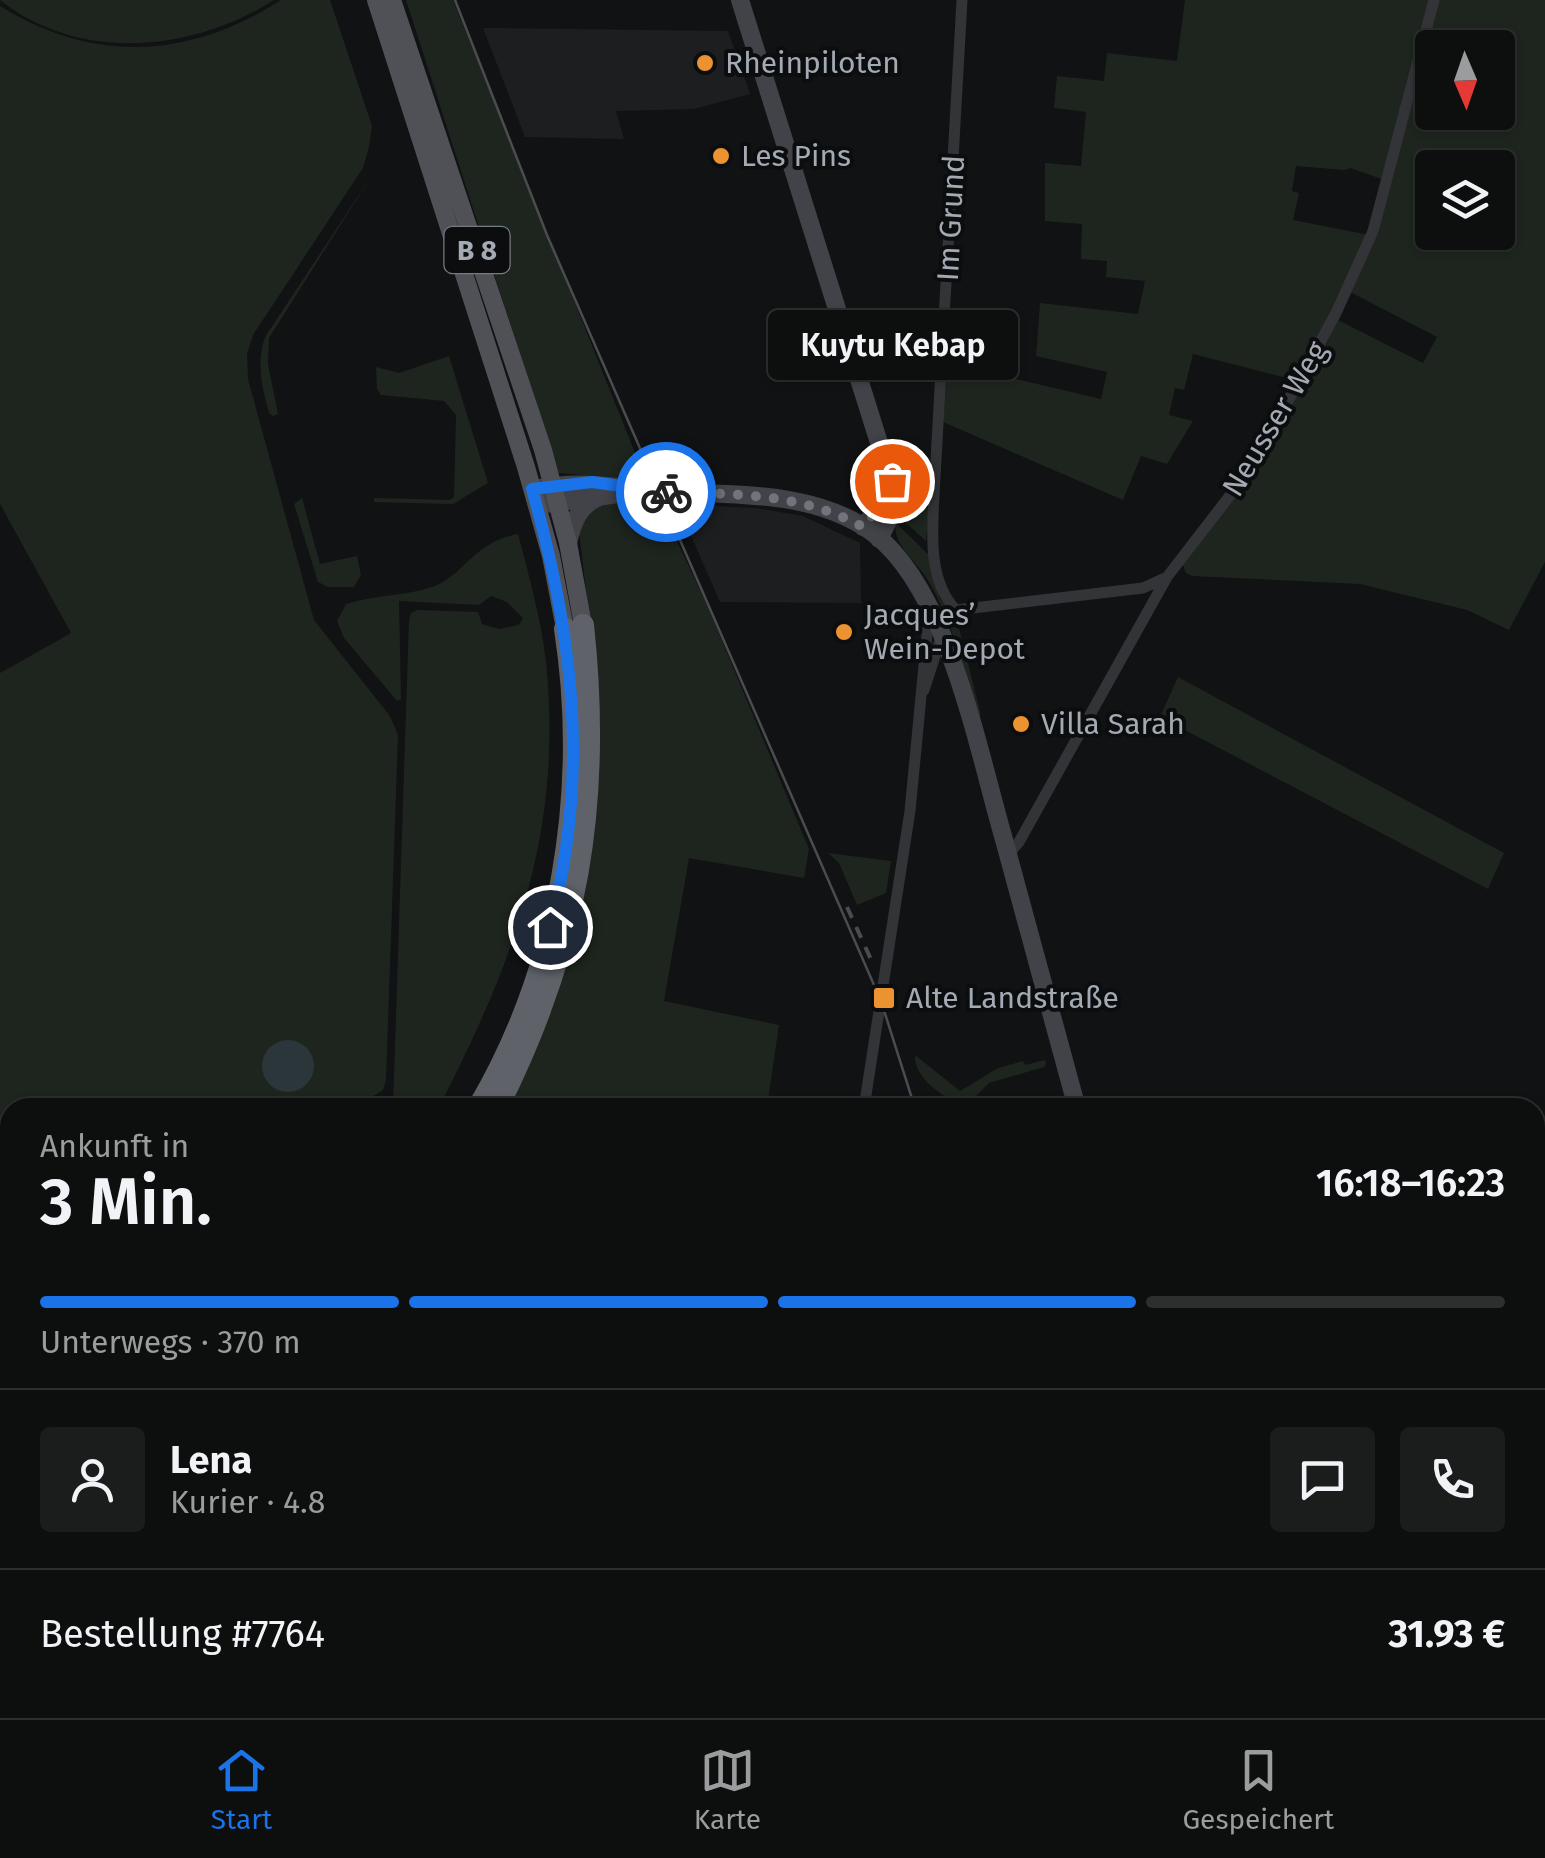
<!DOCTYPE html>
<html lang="de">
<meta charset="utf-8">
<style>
:root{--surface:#0d0e0e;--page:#1b1c1c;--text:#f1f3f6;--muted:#9a9c9e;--line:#2d2e2e;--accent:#1a73e8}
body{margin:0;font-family:"Fira Sans",sans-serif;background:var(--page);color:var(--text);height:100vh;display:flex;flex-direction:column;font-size:38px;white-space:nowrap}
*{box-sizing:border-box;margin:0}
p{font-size:32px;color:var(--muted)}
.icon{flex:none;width:55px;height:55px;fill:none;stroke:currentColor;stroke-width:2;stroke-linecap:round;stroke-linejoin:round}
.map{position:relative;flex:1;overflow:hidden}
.drawer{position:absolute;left:0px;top:1098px;width:1545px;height:622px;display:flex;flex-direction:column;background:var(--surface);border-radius:30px 30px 0 0;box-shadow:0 2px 8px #0004,0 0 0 2px var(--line)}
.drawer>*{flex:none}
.needle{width:65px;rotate:178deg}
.controls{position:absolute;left:1415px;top:30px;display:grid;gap:20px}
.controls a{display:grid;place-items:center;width:100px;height:100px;border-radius:10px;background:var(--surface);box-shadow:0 2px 8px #0004,0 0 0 2px var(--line);font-size:50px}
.pin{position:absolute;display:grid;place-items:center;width:85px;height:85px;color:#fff;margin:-42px;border:5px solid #fff;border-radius:50%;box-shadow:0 2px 10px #0007}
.courier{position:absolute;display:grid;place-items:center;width:100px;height:100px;margin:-50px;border:8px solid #1a73e8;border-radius:50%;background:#fff;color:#222;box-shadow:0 2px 12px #0007}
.bubble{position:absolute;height:70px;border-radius:10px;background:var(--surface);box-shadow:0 2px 8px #0004,0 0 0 2px var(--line);font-size:32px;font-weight:600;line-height:70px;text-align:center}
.headline em{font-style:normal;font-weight:600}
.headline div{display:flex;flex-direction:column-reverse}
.headline{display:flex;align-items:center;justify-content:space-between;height:170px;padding:0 40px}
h1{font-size:65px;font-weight:600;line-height:75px}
.bar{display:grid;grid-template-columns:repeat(4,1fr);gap:15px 10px;align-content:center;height:120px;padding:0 40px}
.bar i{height:12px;border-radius:8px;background:var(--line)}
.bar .current{background:var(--accent)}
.bar p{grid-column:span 4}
.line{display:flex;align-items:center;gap:25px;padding:0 40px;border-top:2px solid var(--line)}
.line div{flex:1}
.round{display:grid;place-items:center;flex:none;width:105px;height:105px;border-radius:10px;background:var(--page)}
.menu{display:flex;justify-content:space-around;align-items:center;height:140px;border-top:2px solid var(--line);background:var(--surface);font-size:28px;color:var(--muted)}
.menu a{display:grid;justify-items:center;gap:5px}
.menu .current{color:var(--accent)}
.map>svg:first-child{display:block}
.built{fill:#1d1e20}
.green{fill:#1e251e;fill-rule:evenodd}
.water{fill:#2b363b}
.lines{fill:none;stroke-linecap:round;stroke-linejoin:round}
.river{stroke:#2b363b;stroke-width:20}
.street{stroke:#333438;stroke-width:11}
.secondary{stroke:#414348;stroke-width:18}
.primary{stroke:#4f5157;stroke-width:18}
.highway{stroke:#5f6369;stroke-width:22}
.tram{stroke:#4a4c51;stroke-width:2.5}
.rail{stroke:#4a4c51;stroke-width:4;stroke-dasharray:12 10;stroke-linecap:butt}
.done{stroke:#70757b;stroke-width:10;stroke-dasharray:0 18}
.route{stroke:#1a73e8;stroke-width:12}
.poi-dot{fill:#eb9331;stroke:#0c0d0e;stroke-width:4}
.labels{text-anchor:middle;stroke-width:8;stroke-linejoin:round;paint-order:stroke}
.shield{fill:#0c0d0e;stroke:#767b82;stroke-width:2.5}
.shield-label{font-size:28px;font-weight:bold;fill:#a3aab3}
.poi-label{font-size:30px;fill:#a3aab3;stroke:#0c0d0e;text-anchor:start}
.street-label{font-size:30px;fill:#a3aab3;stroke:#0c0d0e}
</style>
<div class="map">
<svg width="1545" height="1718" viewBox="0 0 1545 1718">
<rect width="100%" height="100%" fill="#111213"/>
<!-- built -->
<path class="built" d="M 483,28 L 728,31 L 750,94 L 694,109 L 616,111 L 624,139 L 525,137 Z
M 677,504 L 756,508 L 803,516 L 860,543 L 861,603 L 720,602 Z"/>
<!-- green -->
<path class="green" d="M 0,0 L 274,0 C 193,52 79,63 0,0 Z
M 281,0 L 330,0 L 372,126 L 369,147 L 363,168 L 253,335 L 247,354 L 248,379 L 314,620 L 390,716 L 398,735 L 386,1080 L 383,1090 L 367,1100 L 255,1108 L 10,1108 L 10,1123 L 0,1124 L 0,673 L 71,633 L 0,504 L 0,6 C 93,64 190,59 281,0 Z
M 406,0 L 453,0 L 646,480 L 558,473 Z
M 1185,0 L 1431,0 L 1384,180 L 1351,168 L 1344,170 L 1296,166 L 1292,191 L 1299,193 L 1293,220 L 1369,235 L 1298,381 L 1193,354 L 1184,390 L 1175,388 L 1169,415 L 1193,421 L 1167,464 L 1141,456 L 1123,500 L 943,422 L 948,363 L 1101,399 L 1107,372 L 1036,356 L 1040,303 L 1138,314 L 1145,281 L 1106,277 L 1107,261 L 1081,259 L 1082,224 L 1045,221 L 1045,163 L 1081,166 L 1086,112 L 1054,108 L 1057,76 L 1104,81 L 1107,53 L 1177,61 Z
M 1436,0 L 1545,0 L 1545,562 L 1509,630 L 1467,610 L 1360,584 L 1192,576 L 1186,573 L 1182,563 L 1256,469 L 1336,319 L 1423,363 L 1437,337 L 1350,292 ZM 1432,48 L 1498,48 L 1498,112 L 1432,112 ZM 1432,168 L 1498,168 L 1498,232 L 1432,232 Z
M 374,172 L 269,338 L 268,364 L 278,414 L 273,416 L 269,413 C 262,387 256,363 265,337 Z
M 449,356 L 488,483 L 453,504 L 374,502 L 374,498 L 450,500 L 454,497 L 456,415 L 444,401 L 381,395 L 377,389 L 376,367 L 399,373 Z
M 302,498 L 320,564 L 357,556 L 361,575 L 354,587 L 328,587 L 318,582 L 294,504 Z
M 657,499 L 707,605 L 809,849 L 804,878 L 689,858 L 664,1001 L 779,1025 L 767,1107 L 507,1108 L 527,1069 L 590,626 L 578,522 L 603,501 Z
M 910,500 L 924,503 L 929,510 L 926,541 L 906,523 Z
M 895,522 L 929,555 L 940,599 L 957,620 L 981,715 L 977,716 C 964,672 953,623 929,582 C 918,562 893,546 895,522 Z
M 518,534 C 529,576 541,619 546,662 C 563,829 516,957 441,1103 L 438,1107 L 393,1107 L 409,620 L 411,613 L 417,610 L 478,612 L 482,624 L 499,629 L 519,625 L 523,618 L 507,602 L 491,596 L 479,605 L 399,601 L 401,699 L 397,701 L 344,638 L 337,621 L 346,604 C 374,595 405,596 432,587 C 465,576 471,543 518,534 Z
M 1178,677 L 1504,853 L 1488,889 L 1160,717 Z
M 828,853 L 891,861 L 886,893 L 857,905 L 839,863 Z
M 915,1055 L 960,1091 L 998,1068 L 1023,1061 L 1025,1065 L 1045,1060 L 1046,1064 L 1044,1067 L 989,1083 L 965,1107 L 960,1107 C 942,1093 915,1081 915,1055 Z
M 0,1165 L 10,1165 L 10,1474 L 0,1478 Z
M 10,1548 L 10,1710 L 92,1710 L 93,1718 L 0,1718 L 0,1552 Z"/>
<!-- water -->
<path class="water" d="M262 1066a26 26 0 1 1 52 0a26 26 0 1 1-52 0Z
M 92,1710 L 285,1710 L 290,1718 L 93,1718 Z
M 344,1710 L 412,1710 L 412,1716 L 421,1710 L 508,1710 L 519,1718 L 337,1718 Z"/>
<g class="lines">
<!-- river -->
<path class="river" d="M 0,1162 L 10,1161
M 772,1710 L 786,1718"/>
<!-- street -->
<path class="street" d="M 893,491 L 934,495 C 932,533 928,581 956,610 L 1143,588 L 1165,578
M 934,495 L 962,0
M 924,690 L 941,637
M 1008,855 L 1019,842 L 1167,577 L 1252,467 L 1336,313 L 1373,231 L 1434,0
M 864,1108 L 910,811 L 929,613
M 1535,1426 L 1545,1414
M 629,1710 L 635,1718
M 1123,1710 L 1134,1718
M 1363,1710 L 1365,1718
M 770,1718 L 771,1710
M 968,1718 L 968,1710
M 1446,1718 L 1453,1710"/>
<!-- secondary -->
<path class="secondary" d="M 740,0 L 891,481 L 894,509 L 879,539
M 533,489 C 589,478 621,490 676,492 C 742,495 817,492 873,533 C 948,589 978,750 1003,836 C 1028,927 1052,1017 1077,1108
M 537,505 L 626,493
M 863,527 L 893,491
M 568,543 C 573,522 578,506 599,497
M 1243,1710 L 1246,1718"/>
<!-- primary -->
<path class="primary" d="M 376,0 L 526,467 L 551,556 L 565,629
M 392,0 L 543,450 L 568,543 L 583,625"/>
<!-- highway -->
<path class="highway" d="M 478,1108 C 562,966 590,790 565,629
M 497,1108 C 578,948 602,802 583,625
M 0,1486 L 10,1482
M 0,1503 L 10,1499"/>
<!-- tram -->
<path class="tram" d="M 455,0 L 547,235 L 881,1001 L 915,1108
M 951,1710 L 951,1718"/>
<!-- rail -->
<path class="rail" d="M 847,907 L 874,966"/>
</g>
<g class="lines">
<!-- done -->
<path class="done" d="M 666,492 C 735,494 802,493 863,527 L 892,492 L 892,481"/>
<!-- route -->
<path class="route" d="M 550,927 C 590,776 574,638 532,489 L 592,482 L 666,492"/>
</g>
<!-- markers -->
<g class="poi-dot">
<circle cx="705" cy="63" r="10"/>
<circle cx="721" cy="156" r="10"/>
<circle cx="844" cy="632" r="10"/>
<circle cx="1021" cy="724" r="10"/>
<rect x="872" y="986" width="24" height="24" rx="5"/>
</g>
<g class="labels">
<!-- shield labels -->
<rect class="shield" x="444.5" y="227" width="65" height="46" rx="8"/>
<g class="shield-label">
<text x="477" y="260">B 8</text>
</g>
<!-- poi labels -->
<g class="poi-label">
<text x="725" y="73">Rheinpiloten</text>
<text x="741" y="166">Les Pins</text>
<text x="864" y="625">Jacques’<tspan x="864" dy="34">Wein-Depot</tspan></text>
<text x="1041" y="734">Villa Sarah</text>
<text x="906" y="1008">Alte Landstraße</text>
</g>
<!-- street labels -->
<g class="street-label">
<text transform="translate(951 218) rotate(-87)" y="10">Im Grund</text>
<text transform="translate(1275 419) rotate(-59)" y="10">Neusser Weg</text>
</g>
</g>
</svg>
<div class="controls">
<a><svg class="needle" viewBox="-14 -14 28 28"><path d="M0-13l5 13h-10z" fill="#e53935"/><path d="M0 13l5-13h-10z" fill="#9a9c9e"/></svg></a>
<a><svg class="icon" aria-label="layers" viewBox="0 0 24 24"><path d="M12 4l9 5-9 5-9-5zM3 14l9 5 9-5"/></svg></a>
</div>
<div class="pin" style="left:892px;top:481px;background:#ea580c"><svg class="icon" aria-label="bag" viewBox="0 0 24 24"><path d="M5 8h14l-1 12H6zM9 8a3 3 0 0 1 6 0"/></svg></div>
<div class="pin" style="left:550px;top:927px;background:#1f2937"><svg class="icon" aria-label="home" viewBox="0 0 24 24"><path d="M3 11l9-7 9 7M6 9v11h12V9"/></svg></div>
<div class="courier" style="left:666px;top:492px"><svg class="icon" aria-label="bike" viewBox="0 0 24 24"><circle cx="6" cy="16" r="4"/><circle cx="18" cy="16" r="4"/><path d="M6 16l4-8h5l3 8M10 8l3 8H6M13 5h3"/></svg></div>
<div class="bubble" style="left:768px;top:310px;width:250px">Kuytu Kebap</div>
<section class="drawer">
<div class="headline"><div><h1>3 Min.</h1><p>Ankunft in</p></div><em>16:18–16:23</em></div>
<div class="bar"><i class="current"></i><i class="current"></i><i class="current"></i><i></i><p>Unterwegs · 370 m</p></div>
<div class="line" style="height:180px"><a class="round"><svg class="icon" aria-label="person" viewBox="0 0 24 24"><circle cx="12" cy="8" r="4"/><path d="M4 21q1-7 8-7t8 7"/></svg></a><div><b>Lena</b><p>Kurier · 4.8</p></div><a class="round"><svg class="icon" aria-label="chat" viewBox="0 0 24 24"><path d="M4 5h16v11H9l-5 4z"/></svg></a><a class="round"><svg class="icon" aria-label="phone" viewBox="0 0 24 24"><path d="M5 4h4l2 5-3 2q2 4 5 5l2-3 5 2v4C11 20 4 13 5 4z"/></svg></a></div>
<div class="line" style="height:130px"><div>Bestellung #7764</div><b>31.93 €</b></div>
</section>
</div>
<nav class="menu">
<a class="current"><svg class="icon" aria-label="home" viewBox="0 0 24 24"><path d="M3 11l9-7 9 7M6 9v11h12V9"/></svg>Start</a>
<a><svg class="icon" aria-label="map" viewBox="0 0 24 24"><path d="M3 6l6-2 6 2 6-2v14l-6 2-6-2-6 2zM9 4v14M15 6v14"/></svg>Karte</a>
<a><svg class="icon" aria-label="saved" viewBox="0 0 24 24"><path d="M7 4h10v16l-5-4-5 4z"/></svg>Gespeichert</a>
</nav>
